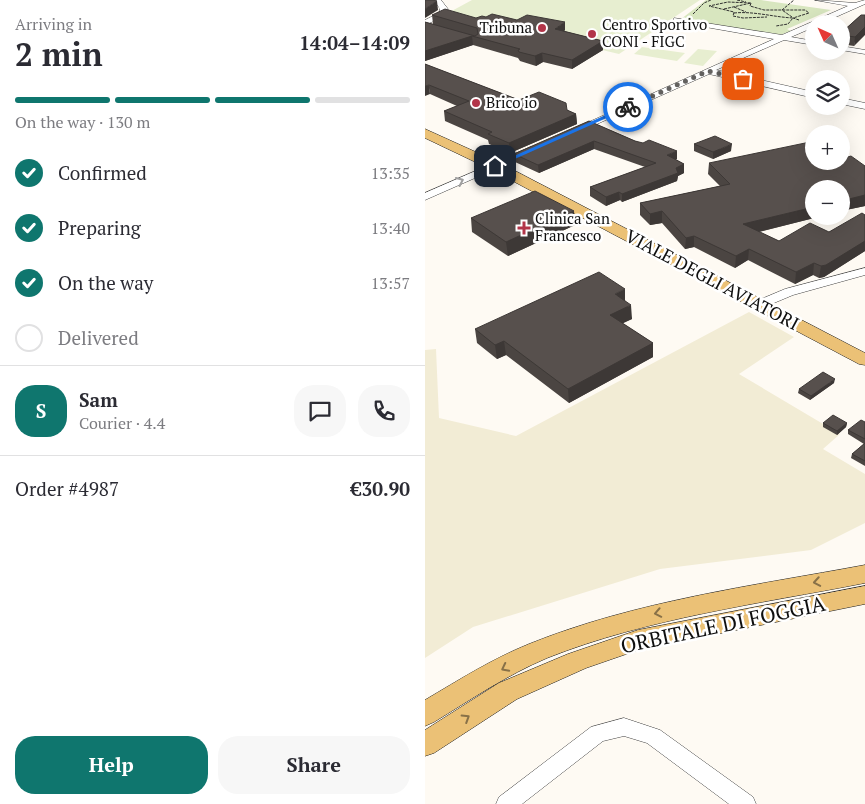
<!DOCTYPE html>
<meta charset="utf-8">
<style>
:root{--surface:#fff;--page:#f7f7f7;--text:#2b2b33;--muted:#7c7c81;--line:#e1e1e2;--accent:#0f766e}
body{margin:0;font-family:"PT Serif",serif;background:var(--page);color:var(--text);height:100vh;display:flex;flex-direction:column;font-size:19px;white-space:nowrap}
*{box-sizing:border-box;margin:0}
p{font-size:16px;color:var(--muted)}
.icon{flex:none;width:28px;height:28px;fill:none;stroke:currentColor;stroke-width:2;stroke-linecap:round;stroke-linejoin:round}
.map{position:relative;flex:1;overflow:hidden}
.side{display:flex;flex-direction:column;background:var(--surface);width:425px}
.side>*{flex:none}
.needle{width:32px;rotate:315deg}
.fabs{position:absolute;left:380px;top:15px;display:grid;gap:10px}
.fabs a{display:grid;place-items:center;width:45px;height:45px;border-radius:50%;background:var(--surface);box-shadow:0 5px 20px #0002;font-size:25px}
.pin{position:absolute;display:grid;place-items:center;width:42px;height:42px;color:#fff;margin:-21px;border-radius:10px;box-shadow:0 2px 8px #0006}
.courier{position:absolute;display:grid;place-items:center;width:50px;height:50px;margin:-25px;border:4px solid #1a73e8;border-radius:50%;background:#fff;color:#222;box-shadow:0 1px 6px #0007}
.headline em{font-style:normal;font-weight:700}
.headline div{display:flex;flex-direction:column-reverse}
.headline{display:flex;align-items:center;justify-content:space-between;height:85px;padding:0 15px}
h1{font-size:32px;font-weight:700;line-height:38px}
.bar{display:grid;grid-template-columns:repeat(4,1fr);gap:8px 5px;align-content:center;height:60px;padding:0 15px}
.bar i{height:6px;border-radius:4px;background:var(--line)}
.bar .current{background:var(--accent)}
.bar p{grid-column:span 4}
.line{display:flex;align-items:center;gap:12px;padding:0 15px;border-top:1px solid var(--line)}
.line div{flex:1}
.round{display:grid;place-items:center;flex:none;width:52px;height:52px;border-radius:20px;background:var(--page)}
ol{padding:0 15px;list-style:none}
li{display:flex;align-items:center;gap:15px;height:55px}
li p{margin-inline-start:auto}
li .icon{padding:5px;border-radius:50%;background:var(--accent);color:#fff;stroke-width:4}
li:last-child{color:var(--muted)}
li i{width:28px;height:28px;border:2px solid var(--line);border-radius:50%}
.primary-button{display:flex;gap:10px;margin-top:auto;padding:10px 15px}
.primary-button a{flex:1;height:58px;border-radius:20px;background:var(--accent);color:#fff;font-size:20px;font-weight:700;line-height:58px;text-align:center}
.primary-button a+a{background:var(--page);color:var(--text)}
main{display:flex;flex:1;min-height:0}
.map>svg:first-child{display:block}
.farmland{fill:#f2ecd5}
.green{fill:#d8e6bf}
.pitch{fill:#e7eed0}
.lines{fill:none;stroke-linecap:round;stroke-linejoin:round}
.minor-casing{stroke:#424242;stroke-width:1}
.major-casing{stroke:#202020;stroke-width:1}
.path{stroke:#313131;stroke-width:1;stroke-dasharray:3 1;stroke-linecap:butt}
.minor{fill:#fff;fill-rule:evenodd}
.major{fill:#ebc176;fill-rule:evenodd}
.wall{fill:#4b4542}
.shaded-wall{fill:#3d3836}
.building{fill:#57504d;stroke:#3d3836}
.oneway{stroke:#9f9f9f}
.oneway2{stroke:#887148}
.route{fill:#1a73e8}
.done{stroke:#63615f;stroke-width:5;stroke-dasharray:0 9}
.poi-dot{fill:#b23549;stroke:#fff;stroke-width:2}
.labels{text-anchor:middle;stroke-width:5;stroke-linejoin:round;paint-order:stroke}
.far-poi-label{font-size:15px;fill:#0f0f0f;stroke:#fff;text-anchor:start}
.street-label{font-size:18px;fill:#0f0f0f;stroke:#fff}
.near-street-label{font-size:21px;fill:#0f0f0f;stroke:#fff}
</style>
<main>
<section class="side">
<div class="headline"><div><h1>2 min</h1><p>Arriving in</p></div><em>14:04–14:09</em></div>
<div class="bar"><i class="current"></i><i class="current"></i><i class="current"></i><i></i><p>On the way · 130 m</p></div>
<ol>
<li><svg class="icon" aria-label="check" viewBox="0 0 24 24"><path d="M5 12l5 5 9-10"/></svg>Confirmed<p>13:35</p></li>
<li><svg class="icon" aria-label="check" viewBox="0 0 24 24"><path d="M5 12l5 5 9-10"/></svg>Preparing<p>13:40</p></li>
<li><svg class="icon" aria-label="check" viewBox="0 0 24 24"><path d="M5 12l5 5 9-10"/></svg>On the way<p>13:57</p></li>
<li><i></i>Delivered</li>
</ol>
<div class="line" style="height:90px"><b class="round" style="background:var(--accent);color:#fff">S</b><div><b>Sam</b><p>Courier · 4.4</p></div><a class="round"><svg class="icon" aria-label="chat" viewBox="0 0 24 24"><path d="M4 5h16v11H9l-5 4z"/></svg></a><a class="round"><svg class="icon" aria-label="phone" viewBox="0 0 24 24"><path d="M5 4h4l2 5-3 2q2 4 5 5l2-3 5 2v4C11 20 4 13 5 4z"/></svg></a></div>
<div class="line" style="height:65px"><div>Order #4987</div><b>€30.90</b></div>
<div class="primary-button"><a>Help</a><a>Share</a></div>
</section>
<div class="map">
<svg width="440" height="804" viewBox="0 0 440 804">
<rect width="100%" height="100%" fill="#fefaf3"/>
<!-- farmland -->
<path class="farmland" d="M 324,312 L 369,337 L 314,374 L 415,434 L 398,449 L 440,474 L 440,523 L 386,550 L 235,569 L 48,627 L 0,658 L 0,350 L 11,349 L 14,418 L 91,436 Z"/>
<!-- green -->
<path class="green" d="M 281,0 L 336,0 L 406,10 L 362,29 L 366,31 L 355,35 L 256,19 Z"/>
<!-- pitch -->
<path class="pitch" d="M 47,0 L 275,0 L 194,54 L 23,13 Z
M 217,47 L 260,53 L 252,61 L 209,54 Z
M 273,49 L 292,51 L 278,66 L 259,63 Z"/>
<g class="lines">
<!-- minor casing -->
<g class="minor-casing">
<path id="minor" d="M 9,0 L 16,0 L 23,9 L 20,16 L 0,25 L 0,20 L 14,13 L 15,9 Z
M 390,0 L 430,3 L 440,0 L 440,4 L 395,24 L 389,24 L 389,27 L 366,37 L 389,41 L 389,45 L 359,40 L 291,70 L 389,92 L 389,98 L 284,74 L 154,132 L 148,132 L 146,130 L 349,39 L 252,22 L 249,22 L 249,18 L 357,35 L 423,6 Z
M 416,46 L 440,50 L 440,54 L 416,50 Z
M 416,98 L 440,103 L 440,109 L 416,104 Z
M 106,147 L 109,148 L 109,152 L 0,200 L 0,193 Z
M 440,268 L 440,275 L 368,295 L 337,308 L 329,308 L 327,305 L 329,302 L 360,289 Z
M 199,718 L 235,730 L 328,797 L 331,804 L 304,804 L 222,743 L 199,736 L 178,741 L 97,804 L 71,804 L 74,797 L 166,727 Z"/>
</g>
<!-- major casing -->
<g class="major-casing">
<path id="major" d="M 0,129 L 75,163 L 440,353 L 440,365 L 434,364 L 65,169 L 0,138 Z
M 440,565 L 440,583 C 333,604 223,618 122,658 C 82,675 45,700 9,722 L 0,726 L 0,700 C 34,680 67,659 104,644 C 211,601 327,586 440,565 Z
M 440,586 L 440,604 L 213,650 L 161,668 L 92,699 L 9,753 L 0,756 L 0,730 L 74,683 L 143,654 L 213,630 Z"/>
</g>
<!-- path -->
<path class="path" d="M 312,0 L 321,2
M 326,3 L 325,6 L 339,10 L 380,10 L 384,13 L 368,18 L 374,20
M 309,7 L 321,12
M 299,9 L 326,3 L 303,2 L 284,6 L 309,12 L 308,16 L 318,18 L 342,17
M 309,13 C 329,11 348,17 368,18 L 363,24 L 351,26
M 268,14 L 279,3 L 286,0
M 367,17 L 357,10 L 369,0"/>
<!-- minor -->
<use href="#minor" class="minor"/>
<!-- major -->
<use href="#major" class="major"/>
</g>
<!-- wall -->
<path class="wall" d="M 7,15 L 51,18 L 61,17 L 92,20 L 140,30 L 139,31 L 178,41 L 178,50 L 147,69 L 118,62 L 111,66 L 95,61 L 93,58 L 48,45 L 0,61 L 0,22 L 8,24 Z
M 436,15 L 429,46 L 416,44 L 416,33 Z
M 0,64 L 94,100 L 142,110 L 151,114 L 152,124 L 85,153 L 64,144 L 63,140 L 20,121 L 19,111 L 32,106 L 5,94 Z
M 164,121 L 252,159 L 250,159 L 259,164 L 259,173 L 253,176 L 252,181 L 197,202 L 195,200 L 181,206 L 165,196 L 165,187 L 220,167 L 169,149 L 114,173 L 90,162 L 89,154 Z
M 269,144 L 306,151 L 288,159 L 269,151 Z
M 389,161 L 440,166 L 440,206 L 416,211 L 416,189 L 389,216 L 397,216 L 334,232 L 354,241 L 404,232 L 440,215 L 440,251 L 399,277 L 394,278 L 388,275 L 370,284 L 323,260 L 310,268 L 269,247 L 260,249 L 237,223 L 225,225 L 215,215 L 215,203 L 295,186 L 283,174 L 284,163 Z
M 46,218 L 150,225 L 83,256 L 47,232 Z
M 200,300 L 207,319 L 197,323 L 228,343 L 228,357 L 144,403 L 81,355 L 72,359 L 52,343 L 50,329 Z
M 409,383 L 385,400 L 373,393 L 374,389 Z
M 440,422 L 440,466 L 426,458 L 427,454 L 439,444 L 423,434 L 423,430 Z
M 398,423 L 422,423 L 421,427 L 412,435 L 398,427 Z"/>
<!-- shaded-wall -->
<path class="shaded-wall" d="M 12,1 L 13,10 L 0,18 L 0,9 Z
M 140,22 L 140,30 L 131,38 L 130,29 Z
M 440,27 L 440,35 L 429,46 L 430,37 Z
M 47,36 L 48,45 L 0,61 L 0,51 Z
M 178,41 L 178,50 L 147,69 L 147,60 Z
M 117,53 L 118,62 L 111,66 L 110,56 Z
M 4,85 L 5,94 L 0,96 L 0,86 Z
M 151,114 L 152,124 L 85,153 L 84,143 Z
M 169,141 L 169,149 L 114,173 L 113,165 Z
M 307,144 L 306,151 L 288,159 L 288,152 Z
M 252,151 L 252,159 L 242,163 L 242,155 Z
M 259,164 L 259,173 L 253,176 L 252,181 L 197,202 L 197,194 Z
M 194,192 L 195,200 L 181,206 L 181,197 Z
M 440,195 L 440,206 L 416,211 L 416,201 Z
M 389,207 L 389,216 L 397,216 L 317,236 L 318,224 Z
M 149,211 L 150,225 L 83,256 L 81,242 Z
M 237,211 L 237,223 L 225,225 L 225,214 Z
M 269,236 L 269,247 L 260,249 L 261,238 Z
M 440,241 L 440,251 L 399,277 L 394,278 L 396,266 Z
M 324,249 L 323,260 L 310,268 L 311,256 Z
M 389,263 L 388,275 L 370,284 L 371,272 Z
M 200,289 L 200,303 L 190,294 Z
M 206,305 L 207,319 L 186,329 L 185,315 Z
M 79,341 L 81,355 L 72,359 L 70,345 Z
M 228,343 L 228,357 L 144,403 L 143,389 Z
M 410,379 L 409,383 L 385,400 L 386,396 Z
M 422,423 L 421,427 L 412,435 L 412,431 Z"/>
<!-- building -->
<path class="building" d="M 0,0 L 8,0 L 12,1 L 0,9 Z
M 20,9 L 51,18 L 57,16 L 61,17 L 67,14 L 92,20 L 102,15 L 140,22 L 130,29 L 178,41 L 147,60 L 117,53 L 110,56 L 94,52 L 93,50 L 95,49 L 47,36 L 0,51 L 0,22 L 50,36 L 53,34 L 52,28 L 7,15 Z
M 436,15 L 440,15 L 440,27 L 430,37 L 416,35 L 416,33 Z
M 0,64 L 94,100 L 114,92 L 141,103 L 142,110 L 151,114 L 84,143 L 63,134 L 67,132 L 19,111 L 44,101 L 4,85 L 0,86 Z
M 164,121 L 210,141 L 218,143 L 224,140 L 252,151 L 242,155 L 259,164 L 251,168 L 253,173 L 197,194 L 194,192 L 181,197 L 165,187 L 231,163 L 169,141 L 113,165 L 89,154 Z
M 290,136 L 307,144 L 288,152 L 269,144 Z
M 385,142 L 389,145 L 389,161 L 416,161 L 416,159 L 426,156 L 440,166 L 440,195 L 416,201 L 416,189 L 389,189 L 389,207 L 318,224 L 354,241 L 385,223 L 404,232 L 437,213 L 440,215 L 440,241 L 401,265 L 396,266 L 389,263 L 371,272 L 324,249 L 311,256 L 269,236 L 261,238 L 237,211 L 225,214 L 215,203 L 305,184 L 284,163 Z
M 110,191 L 149,211 L 81,242 L 46,218 Z
M 174,272 L 200,289 L 190,294 L 206,305 L 185,315 L 228,343 L 143,389 L 79,341 L 70,345 L 50,329 Z
M 398,372 L 410,379 L 386,396 L 374,389 Z
M 408,415 L 422,423 L 412,431 L 398,423 Z
M 436,420 L 440,422 L 440,439 L 423,430 Z
M 440,443 L 440,461 L 427,454 Z"/>
<!-- one-way arrows -->
<defs><path id="oneway-chevron" d="M-2-3.5L2.5 0L-2 3.5" fill="none" stroke-width="1.6" stroke-linecap="round" stroke-linejoin="round" transform="scale(1.25)"/></defs>
<use class="oneway" href="#oneway-chevron" transform="translate(35 181) rotate(-25)"/>
<g class="oneway2">
<use href="#oneway-chevron" transform="translate(392 582) rotate(170)"/>
<use href="#oneway-chevron" transform="translate(233 613) rotate(169)"/>
<use href="#oneway-chevron" transform="translate(80 668) rotate(153)"/>
<use href="#oneway-chevron" transform="translate(41 718) rotate(-32)"/>
</g>
<!-- route -->
<path class="route" d="M 203,105 L 204,108 L 72,167 L 67,166 Z"/>
<g class="lines">
<!-- done -->
<path class="done" d="M 203,107 L 283,71 L 318,79"/>
</g>
<!-- markers -->
<g class="poi-dot">
<circle cx="117" cy="28" r="5"/>
<circle cx="167" cy="34" r="5"/>
<circle cx="51" cy="103" r="5"/>
<path d="M96.5 220.5h5v5h5v5h-5v5h-5v-5h-5v-5h5z"/>
</g>
<g class="labels">
<!-- far-poi labels -->
<g class="far-poi-label">
<text x="177" y="30">Centro Sportivo<tspan x="177" dy="17">CONI - FIGC</tspan></text>
<text x="107" y="33" text-anchor="end">Tribuna</text>
<text x="61" y="108">Brico io</text>
<text x="110" y="224">Clinica San<tspan x="110" dy="17">Francesco</tspan></text>
</g>
<!-- street labels -->
<g class="street-label">
<text transform="translate(287 280) rotate(28)" y="6">VIALE DEGLI AVIATORI</text>
</g>
<!-- near-street labels -->
<g class="near-street-label">
<text transform="translate(298 625) rotate(-12)" y="7">ORBITALE DI FOGGIA</text>
</g>
</g>
</svg>
<div class="fabs">
<a><svg class="needle" viewBox="-14 -14 28 28"><path d="M0-13l5 13h-10z" fill="#e53935"/><path d="M0 13l5-13h-10z" fill="#7c7c81"/></svg></a>
<a><svg class="icon" aria-label="layers" viewBox="0 0 24 24"><path d="M12 4l9 5-9 5-9-5zM3 14l9 5 9-5"/></svg></a>
<a>+</a>
<a>−</a>
</div>
<div class="pin" style="left:318px;top:79px;background:#ea580c"><svg class="icon" aria-label="bag" viewBox="0 0 24 24"><path d="M5 8h14l-1 12H6zM9 8a3 3 0 0 1 6 0"/></svg></div>
<div class="pin" style="left:70px;top:166px;background:#1f2937"><svg class="icon" aria-label="home" viewBox="0 0 24 24"><path d="M3 11l9-7 9 7M6 9v11h12V9"/></svg></div>
<div class="courier" style="left:203px;top:107px"><svg class="icon" aria-label="bike" viewBox="0 0 24 24"><circle cx="6" cy="16" r="4"/><circle cx="18" cy="16" r="4"/><path d="M6 16l4-8h5l3 8M10 8l3 8H6M13 5h3"/></svg></div>
</div>
</main>
